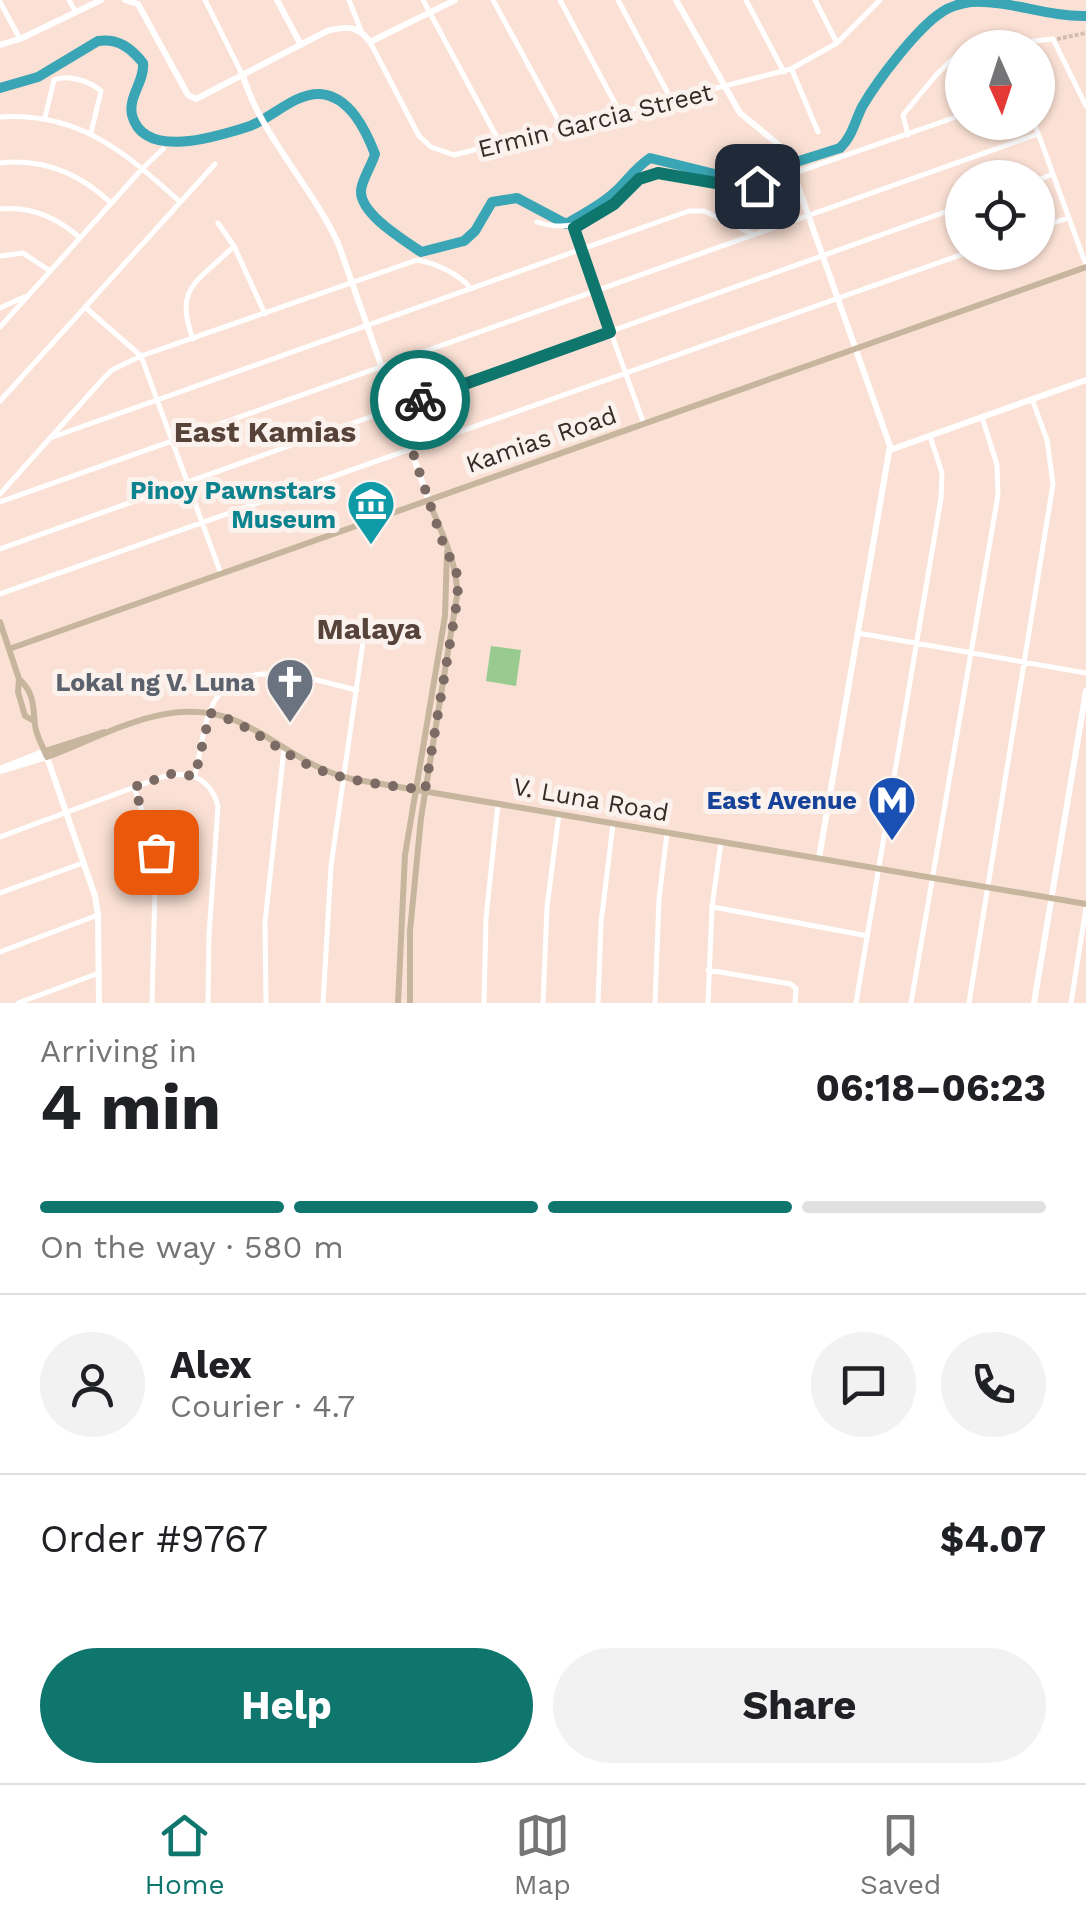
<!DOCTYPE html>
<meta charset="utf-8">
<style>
:root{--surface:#fff;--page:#f2f2f2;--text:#202124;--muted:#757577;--line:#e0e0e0;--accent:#0f766e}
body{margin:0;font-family:"Work Sans",sans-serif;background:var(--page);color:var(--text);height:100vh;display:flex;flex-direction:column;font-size:38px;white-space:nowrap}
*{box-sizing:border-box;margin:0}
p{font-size:32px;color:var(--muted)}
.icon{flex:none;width:55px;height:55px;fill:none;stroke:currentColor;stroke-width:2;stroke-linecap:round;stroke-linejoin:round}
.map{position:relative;height:1003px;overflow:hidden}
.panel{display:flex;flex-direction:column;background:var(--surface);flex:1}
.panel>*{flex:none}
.needle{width:65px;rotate:177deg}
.fabs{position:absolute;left:945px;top:30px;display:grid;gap:20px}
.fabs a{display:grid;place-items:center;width:110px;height:110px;border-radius:50%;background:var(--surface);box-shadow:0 2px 8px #0004;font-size:50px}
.pin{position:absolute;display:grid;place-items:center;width:85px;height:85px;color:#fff;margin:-42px;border-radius:20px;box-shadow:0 5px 15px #0006}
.courier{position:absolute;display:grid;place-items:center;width:100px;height:100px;margin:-50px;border:8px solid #0f766e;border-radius:50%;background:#fff;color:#222;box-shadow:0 2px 12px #0007}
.summary em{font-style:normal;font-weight:700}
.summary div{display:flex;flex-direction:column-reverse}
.summary{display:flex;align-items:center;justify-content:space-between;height:170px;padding:0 40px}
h1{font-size:65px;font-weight:700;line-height:75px}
.bar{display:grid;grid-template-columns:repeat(4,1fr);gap:15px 10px;align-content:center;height:120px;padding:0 40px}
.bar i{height:12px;border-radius:8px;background:var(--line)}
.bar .selected{background:var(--accent)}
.bar p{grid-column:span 4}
.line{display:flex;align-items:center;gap:25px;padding:0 40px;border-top:2px solid var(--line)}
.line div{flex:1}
.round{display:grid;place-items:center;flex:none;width:105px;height:105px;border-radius:52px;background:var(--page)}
.cta{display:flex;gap:20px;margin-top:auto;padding:20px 40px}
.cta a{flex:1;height:115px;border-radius:60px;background:var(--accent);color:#fff;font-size:40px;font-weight:700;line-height:115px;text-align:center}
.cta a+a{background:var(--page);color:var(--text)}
.tab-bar{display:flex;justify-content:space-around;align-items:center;height:140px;border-top:2px solid var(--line);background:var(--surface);font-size:28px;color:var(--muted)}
.tab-bar a{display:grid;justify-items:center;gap:5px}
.tab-bar .selected{color:var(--accent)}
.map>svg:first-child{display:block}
.green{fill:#99ca90}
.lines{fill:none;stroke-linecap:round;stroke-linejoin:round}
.river{stroke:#3aa5b5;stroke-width:10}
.pedestrian-tunnel{stroke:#d4bdb2;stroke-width:4;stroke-dasharray:4 2;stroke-linecap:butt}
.minor{stroke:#fff;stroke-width:5}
.tertiary{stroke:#fff;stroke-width:6}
.secondary{stroke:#c7b59d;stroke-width:6}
.done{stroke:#7b6b64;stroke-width:10;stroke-dasharray:0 18}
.route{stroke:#0f766e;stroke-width:12}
.labels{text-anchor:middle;stroke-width:10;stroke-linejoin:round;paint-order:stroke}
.street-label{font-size:25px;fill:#362c27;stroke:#fcf2ed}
.culture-label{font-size:25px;font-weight:bold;fill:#0d838f;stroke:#fcf2ed;text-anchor:end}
.worship-label{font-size:25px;font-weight:bold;fill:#5b616d;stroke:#fcf2ed;text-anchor:end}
.transit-label{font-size:25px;font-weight:bold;fill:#164399;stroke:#fcf2ed;text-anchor:end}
.quarter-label{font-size:30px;font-weight:bold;fill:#574339;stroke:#fcf2ed}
</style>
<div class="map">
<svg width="1086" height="1003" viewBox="0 0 1086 1003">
<rect width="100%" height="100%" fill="#fbe1d5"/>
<!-- green -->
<path class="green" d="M 491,646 L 521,650 L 516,686 L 486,681 Z"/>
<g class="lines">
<!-- river -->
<path class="river" d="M 0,88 L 38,77 L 98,41 C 118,38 131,48 143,63 C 145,81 128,96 132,115 C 144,161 219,136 250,126 C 273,117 295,93 320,94 C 350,96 366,131 375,154 C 372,165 361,181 361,191 C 360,214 404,240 421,252 L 464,241 L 475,231 L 492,202 L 517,198 L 566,224 C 583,214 600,206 615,192 C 628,180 634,169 650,158 L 739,180 L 840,148 C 852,137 855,121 862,107 C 877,81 917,28 942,12 C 949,7 962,3 971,2 C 1010,0 1047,17 1086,16"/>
<!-- pedestrian-tunnel -->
<path class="pedestrian-tunnel" d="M 1057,39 L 1086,33"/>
<!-- minor -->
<path class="minor" d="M 69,0 L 75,11
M 205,0 L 243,76
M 349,0 L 362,33
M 423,0 L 500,143
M 493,0 L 561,125
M 560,0 L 619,111
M 618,0 L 671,99
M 746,0 L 784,72
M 815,0 L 837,43
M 0,2 L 20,39
M 370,42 L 419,136 L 431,147 L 454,155 L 791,69 L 837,43 L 880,0
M 969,48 L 1053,39 L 1086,106
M 792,70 L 818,132
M 0,117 C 78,112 124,151 179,201
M 45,117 L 54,80 C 67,74 90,81 101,91 L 91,133
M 1034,122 L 1086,265
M 908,135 L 903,115 L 937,74 L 962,50
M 0,163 C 44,158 80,174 111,203
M 1038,180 L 1053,174
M 0,209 C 31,206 56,217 79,237
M 537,222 C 572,234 601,219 626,194 C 636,184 642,174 657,173 C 689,170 723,188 757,186 L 962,115
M 218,223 L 234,246 L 265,314
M 573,228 L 644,424
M 1038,228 L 1068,218
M 0,256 L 23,253 L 50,271
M 85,307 L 141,356 L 221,574
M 0,308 L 24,297
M 0,327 L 142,169 L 163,149
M 193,339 C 173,287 198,282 234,246
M 0,401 L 215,164
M 50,438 L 689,211 L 704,211 L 753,234
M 0,494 L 102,380 L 112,370 L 141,356 L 417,260 C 435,263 460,274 471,289
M 0,502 L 1038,134
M 0,549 L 962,206
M 0,594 L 969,252
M 858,633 L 1086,673
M 195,775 C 201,752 203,719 216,699 C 245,654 316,681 357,690
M 134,787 L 156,851 L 152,1003
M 0,837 L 162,777 C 189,770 210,777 218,806 L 209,935 L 208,1003
M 0,893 L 83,863
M 713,907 L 868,936
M 0,952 L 98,915
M 708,970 L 791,984 L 796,989 L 795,1003
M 18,1003 L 99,973
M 266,1003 L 265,922 L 284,749
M 323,1003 L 331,866 L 364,635
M 484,1003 L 486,918 L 498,804
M 543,1003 L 547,907 L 559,814
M 598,1003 L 601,923 L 613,824
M 655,1003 L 659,899 L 667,833
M 708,1003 L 712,907 L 721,842
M 856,1003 L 941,498 L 942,473 L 930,436
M 911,1003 L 998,495 L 997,465 L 982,417
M 969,1003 L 1053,484 L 1047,440 L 1032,399
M 1071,1003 L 1086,908"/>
<!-- tertiary -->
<path class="tertiary" d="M 125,0 L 138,4 L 188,95 L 196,99 L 327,31 C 346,26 358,25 370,42 L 455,0
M 277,0 L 301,45
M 676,0 L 740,113 L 779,145 L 788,158 L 890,446 L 819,858
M 0,45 L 20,39 L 101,0
M 243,76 C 262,137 311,185 338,243 L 429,501
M 890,450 L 1086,380
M 0,769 L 45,751
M 0,771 L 47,757 L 95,896 L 98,915 L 99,1003
M 1034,1003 L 1086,691"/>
<!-- secondary -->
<path class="secondary" d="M 0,622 L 19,679 L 18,692 L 25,716 L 34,721
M 9,649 L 1086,267
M 19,679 C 35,693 33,708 35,725 C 36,735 43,747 47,757 C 112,733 178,689 247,726 C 284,745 311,770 352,779 L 1086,904
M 45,751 L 104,732
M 398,1003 L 405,855 L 445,616 L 447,552
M 410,1003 L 410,931 L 421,818 L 457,596 C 458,562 441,533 429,501"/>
</g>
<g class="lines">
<!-- done -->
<path class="done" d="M 156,852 L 134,787 L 171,774 L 195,776 L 210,713 C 248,723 274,748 308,765 C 344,782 386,785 425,790 L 458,596 L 456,566 L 446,552 L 398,408 L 420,400"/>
<!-- route -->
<path class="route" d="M 420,400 L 610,332 L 574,228 L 614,204 L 639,179 L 658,173 L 739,187 L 757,186"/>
</g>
<!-- icons -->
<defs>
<g id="museum-pin" transform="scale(2.5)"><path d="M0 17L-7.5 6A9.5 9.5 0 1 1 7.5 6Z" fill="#0f9aa8" stroke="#fcf2ed"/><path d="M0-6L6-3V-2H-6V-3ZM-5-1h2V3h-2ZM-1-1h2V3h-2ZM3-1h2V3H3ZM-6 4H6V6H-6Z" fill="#fff"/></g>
<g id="church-pin" transform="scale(2.5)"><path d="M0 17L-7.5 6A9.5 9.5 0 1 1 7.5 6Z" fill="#6b7280" stroke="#fcf2ed"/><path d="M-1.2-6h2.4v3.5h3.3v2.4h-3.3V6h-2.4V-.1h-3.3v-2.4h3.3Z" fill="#fff"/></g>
<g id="metro-pin" transform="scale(2.5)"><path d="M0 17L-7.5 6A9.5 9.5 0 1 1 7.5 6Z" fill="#1a4fb4" stroke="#fcf2ed"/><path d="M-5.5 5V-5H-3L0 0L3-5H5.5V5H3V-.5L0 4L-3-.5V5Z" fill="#fff"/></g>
</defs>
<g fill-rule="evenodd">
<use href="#museum-pin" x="371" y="504"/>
<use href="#church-pin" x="290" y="682"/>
<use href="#metro-pin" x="892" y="800"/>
</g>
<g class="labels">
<!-- street labels -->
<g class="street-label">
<text transform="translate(595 120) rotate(-14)" y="9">Ermin Garcia Street</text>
<text transform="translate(541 439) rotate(-19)" y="9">Kamias Road</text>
<text transform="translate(591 799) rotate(10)" y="9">V. Luna Road</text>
</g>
<!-- culture labels -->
<g class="culture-label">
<text x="336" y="499">Pinoy Pawnstars<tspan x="336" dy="29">Museum</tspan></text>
</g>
<!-- worship labels -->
<g class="worship-label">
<text x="255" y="691">Lokal ng V. Luna</text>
</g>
<!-- transit labels -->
<g class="transit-label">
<text x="857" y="809">East Avenue</text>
</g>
<!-- quarter labels -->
<g class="quarter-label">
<text x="265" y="442">East Kamias</text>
<text x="369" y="639">Malaya</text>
</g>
</g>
</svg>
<div class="fabs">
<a><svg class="needle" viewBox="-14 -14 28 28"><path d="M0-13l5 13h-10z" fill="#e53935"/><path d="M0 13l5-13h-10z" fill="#757577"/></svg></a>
<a><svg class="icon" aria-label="locate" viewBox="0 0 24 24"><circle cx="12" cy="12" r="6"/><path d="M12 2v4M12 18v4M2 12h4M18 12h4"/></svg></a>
</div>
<div class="pin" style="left:156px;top:852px;background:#ea580c"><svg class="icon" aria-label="bag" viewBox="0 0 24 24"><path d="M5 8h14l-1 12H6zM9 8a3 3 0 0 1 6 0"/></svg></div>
<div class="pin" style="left:757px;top:186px;background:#1f2937"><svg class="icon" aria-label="home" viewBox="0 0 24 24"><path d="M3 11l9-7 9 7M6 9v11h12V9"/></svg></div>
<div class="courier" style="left:420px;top:400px"><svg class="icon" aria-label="bike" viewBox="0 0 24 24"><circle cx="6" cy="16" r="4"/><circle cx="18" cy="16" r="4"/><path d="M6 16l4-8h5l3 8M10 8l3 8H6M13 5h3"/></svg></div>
</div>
<section class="panel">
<div class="summary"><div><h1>4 min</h1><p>Arriving in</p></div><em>06:18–06:23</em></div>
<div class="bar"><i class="selected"></i><i class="selected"></i><i class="selected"></i><i></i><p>On the way · 580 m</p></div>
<div class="line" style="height:180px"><a class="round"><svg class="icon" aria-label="person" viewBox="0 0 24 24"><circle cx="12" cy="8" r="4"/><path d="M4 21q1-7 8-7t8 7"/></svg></a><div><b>Alex</b><p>Courier · 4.7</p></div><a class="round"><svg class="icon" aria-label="chat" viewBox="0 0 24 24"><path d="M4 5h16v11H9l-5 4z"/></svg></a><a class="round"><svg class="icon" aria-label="phone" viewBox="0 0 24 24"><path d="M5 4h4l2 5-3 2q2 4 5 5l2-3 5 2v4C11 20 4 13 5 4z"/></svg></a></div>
<div class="line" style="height:130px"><div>Order #9767</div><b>$4.07</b></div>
<div class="cta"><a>Help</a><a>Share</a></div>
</section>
<nav class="tab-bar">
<a class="selected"><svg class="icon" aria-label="home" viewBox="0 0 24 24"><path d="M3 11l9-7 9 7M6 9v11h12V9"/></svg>Home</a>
<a><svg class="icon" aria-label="map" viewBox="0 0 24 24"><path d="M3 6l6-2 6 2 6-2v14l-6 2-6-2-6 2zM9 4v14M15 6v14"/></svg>Map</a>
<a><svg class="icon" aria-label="saved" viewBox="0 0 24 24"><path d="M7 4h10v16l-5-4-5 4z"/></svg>Saved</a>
</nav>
